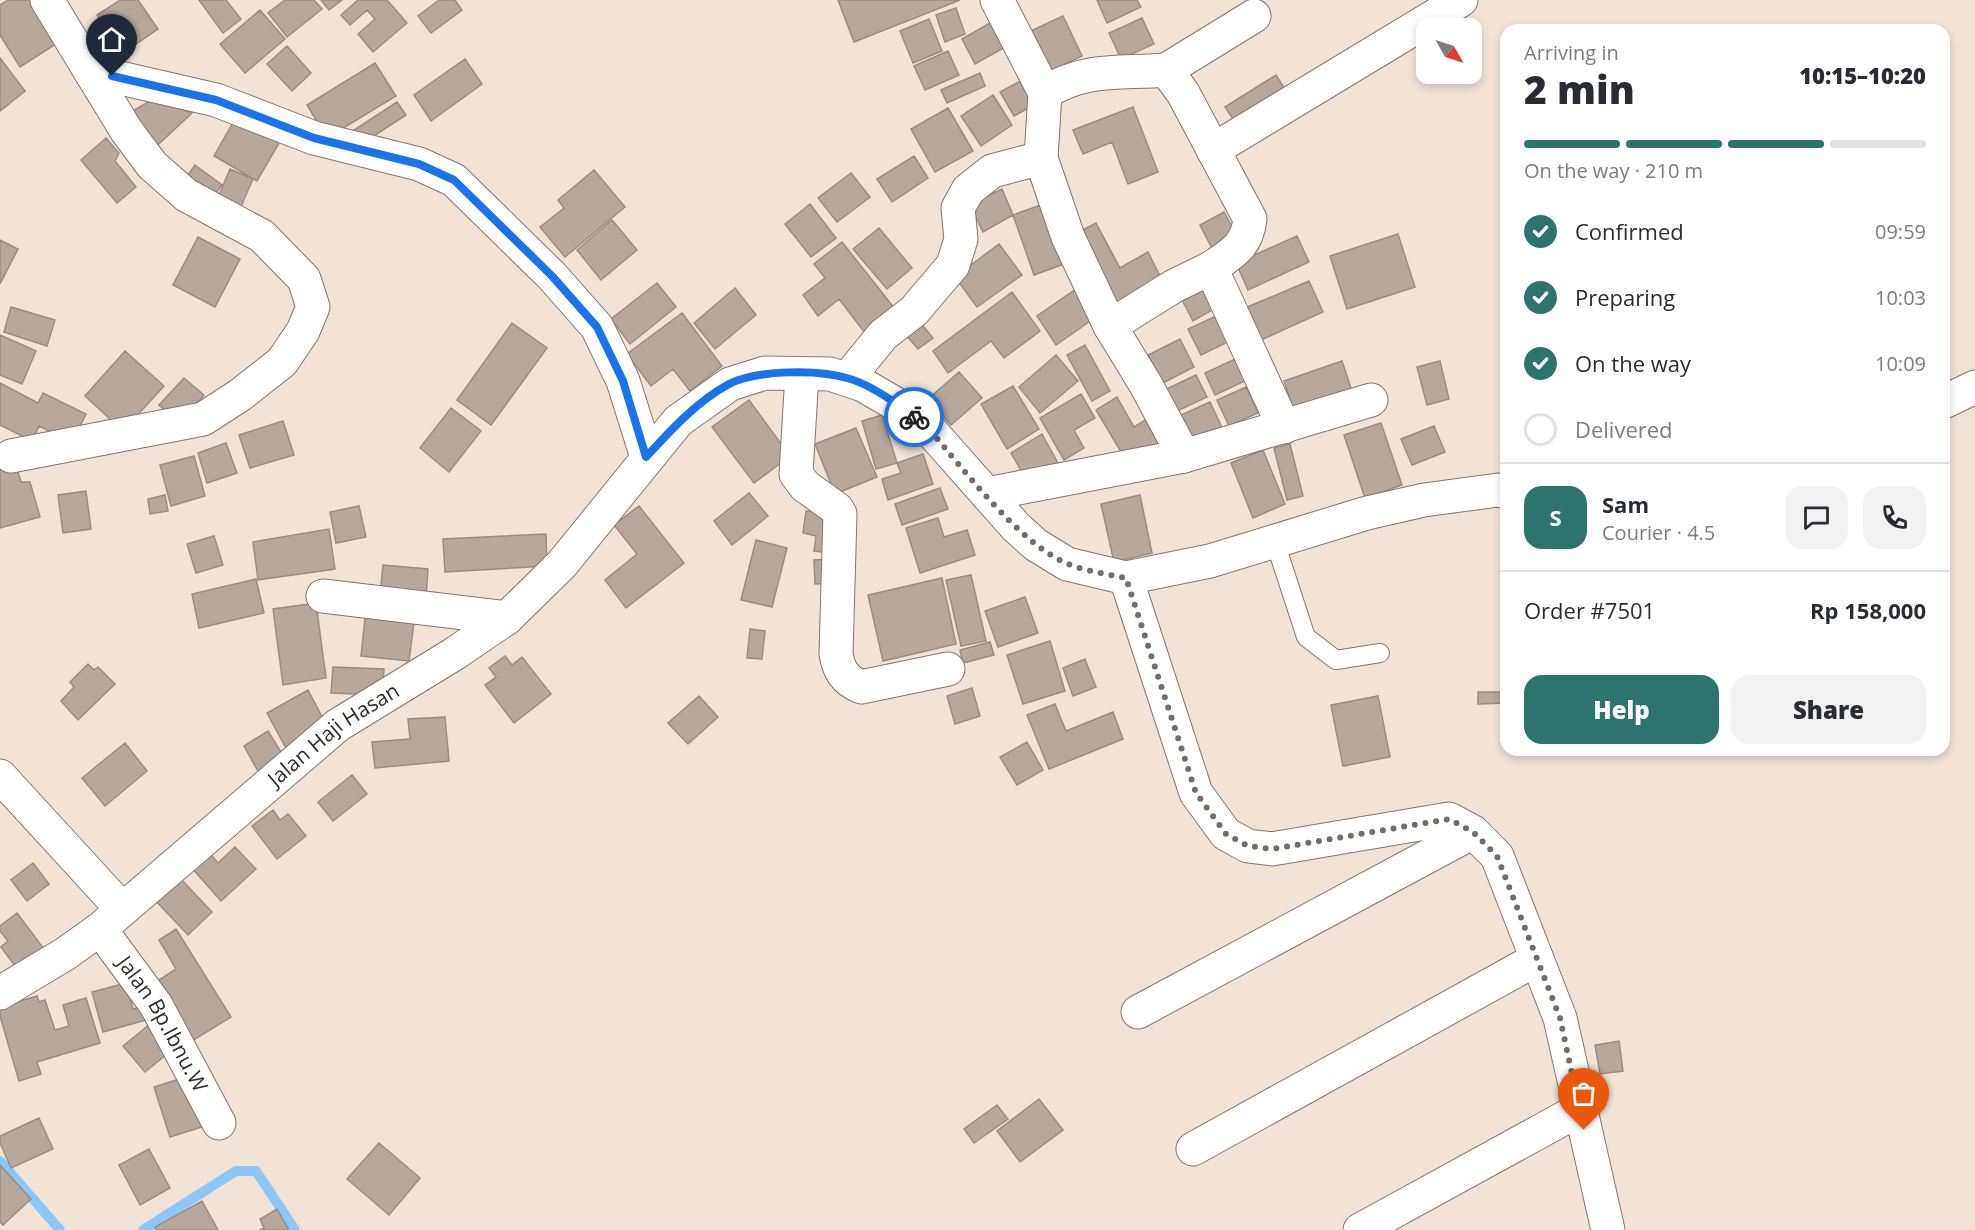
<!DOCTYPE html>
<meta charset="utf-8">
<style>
:root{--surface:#fff;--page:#f2f2f3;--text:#2b2b33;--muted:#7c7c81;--line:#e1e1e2;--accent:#2c746c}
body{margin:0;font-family:"Open Sans",sans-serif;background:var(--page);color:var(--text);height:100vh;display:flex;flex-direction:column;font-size:22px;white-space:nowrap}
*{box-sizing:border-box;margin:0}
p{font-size:20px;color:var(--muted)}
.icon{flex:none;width:33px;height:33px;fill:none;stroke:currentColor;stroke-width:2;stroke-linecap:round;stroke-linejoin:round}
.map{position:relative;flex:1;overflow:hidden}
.side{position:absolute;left:1500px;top:24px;width:450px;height:732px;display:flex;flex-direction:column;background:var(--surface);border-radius:18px;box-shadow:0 3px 9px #0003}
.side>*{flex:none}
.needle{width:39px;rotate:129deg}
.fabs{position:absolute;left:1416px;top:18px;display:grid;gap:12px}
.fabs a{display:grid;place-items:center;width:66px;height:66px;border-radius:12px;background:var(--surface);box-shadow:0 3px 9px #0003;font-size:30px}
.pin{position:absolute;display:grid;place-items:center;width:51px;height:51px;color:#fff;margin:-62px -26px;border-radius:50% 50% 50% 0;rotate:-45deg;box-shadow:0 0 6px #0007}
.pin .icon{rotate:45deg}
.courier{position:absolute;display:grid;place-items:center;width:60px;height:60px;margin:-30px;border:4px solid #1a73e8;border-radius:50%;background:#fff;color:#222;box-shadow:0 2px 8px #0007}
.summary em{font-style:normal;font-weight:800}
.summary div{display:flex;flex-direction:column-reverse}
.summary{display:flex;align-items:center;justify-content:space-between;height:102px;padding:0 24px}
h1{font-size:39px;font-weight:800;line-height:45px}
.bar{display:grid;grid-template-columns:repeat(4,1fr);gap:9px 6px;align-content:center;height:72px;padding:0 24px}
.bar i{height:8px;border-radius:4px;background:var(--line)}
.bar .on{background:var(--accent)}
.bar p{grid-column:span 4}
.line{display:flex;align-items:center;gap:15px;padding:0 24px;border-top:2px solid var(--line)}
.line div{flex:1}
.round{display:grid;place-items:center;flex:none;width:63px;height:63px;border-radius:18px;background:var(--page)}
ol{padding:0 24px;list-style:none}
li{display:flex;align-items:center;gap:18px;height:66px}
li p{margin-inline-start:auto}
li .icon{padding:6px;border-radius:50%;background:var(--accent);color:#fff;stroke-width:4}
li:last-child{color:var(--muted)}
li i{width:33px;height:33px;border:3px solid var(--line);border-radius:50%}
.action{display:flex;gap:12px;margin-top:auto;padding:12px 24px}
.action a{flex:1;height:69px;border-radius:18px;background:var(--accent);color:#fff;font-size:24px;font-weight:800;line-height:69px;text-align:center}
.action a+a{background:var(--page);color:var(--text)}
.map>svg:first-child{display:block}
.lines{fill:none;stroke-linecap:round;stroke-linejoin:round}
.stream{stroke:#8dc7f5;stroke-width:10}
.building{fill:#b6a89d;stroke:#9a8c81;stroke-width:1.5}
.service-casing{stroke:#83756b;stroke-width:20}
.minor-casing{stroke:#83756b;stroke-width:35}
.service{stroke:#fff;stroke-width:18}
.minor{stroke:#fff;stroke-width:33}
.done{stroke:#756c65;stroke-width:6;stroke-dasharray:0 10.8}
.route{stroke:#1a73e8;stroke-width:8}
.labels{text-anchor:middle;stroke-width:5;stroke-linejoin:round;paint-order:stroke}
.street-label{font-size:21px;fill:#322c28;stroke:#fdf0e7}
</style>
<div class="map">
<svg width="1975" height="1230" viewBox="0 0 1975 1230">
<rect width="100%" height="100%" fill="#f2e3d7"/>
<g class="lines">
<!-- stream -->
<path class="stream" d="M 0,1161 L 60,1230
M 143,1230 L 236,1171 L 256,1171 L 295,1230"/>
</g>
<!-- building -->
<path class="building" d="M 8,0 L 33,0 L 59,42 L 20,67 L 0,35 L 0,5 Z
M 120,0 L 138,0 L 158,29 L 123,53 L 97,15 Z
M 199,0 L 226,0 L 241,19 L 223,33 Z
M 285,0 L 314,0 L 322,9 L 287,37 L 268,13 Z
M 321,0 L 342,0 L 329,10 Z
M 358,0 L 387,0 L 407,23 L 373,52 L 358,34 L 375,19 L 367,10 L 350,25 L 341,15 Z
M 439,0 L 455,0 L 462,10 L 431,33 L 418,16 Z
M 838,0 L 960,0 L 854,42 Z
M 1097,0 L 1137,0 L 1141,7 L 1107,23 Z
M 956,8 L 965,34 L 945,42 L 936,15 Z
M 260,10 L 285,39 L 245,73 L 220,44 Z
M 1063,16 L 1082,56 L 1044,74 L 1024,34 Z
M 1142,18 L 1154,44 L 1121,59 L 1109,33 Z
M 929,19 L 942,51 L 913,63 L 900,31 Z
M 995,20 L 1009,45 L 975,64 L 962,39 Z
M 287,46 L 311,73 L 292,91 L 267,64 Z
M 948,51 L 959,75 L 925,90 L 914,66 Z
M 0,58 L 25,91 L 0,111 Z
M 465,59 L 482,84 L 431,121 L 414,95 Z
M 375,63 L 396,96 L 327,138 L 307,105 Z
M 980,73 L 985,86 L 947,103 L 941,90 Z
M 1276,75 L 1289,96 L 1239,128 L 1225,107 Z
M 1028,77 L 1042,101 L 1014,116 L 1000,92 Z
M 993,95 L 1012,125 L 981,146 L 961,116 Z
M 153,99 L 192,113 L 148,154 L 126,115 Z
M 397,102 L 406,115 L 360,145 L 351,132 Z
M 1133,107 L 1158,172 L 1128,184 L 1112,142 L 1083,154 L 1073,130 Z
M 948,108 L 973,151 L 935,172 L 911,129 Z
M 235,119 L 279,143 L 257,181 L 214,156 Z
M 106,138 L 119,153 L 115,161 L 136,187 L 117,203 L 81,160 Z
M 914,156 L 928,178 L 892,202 L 877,179 Z
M 195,165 L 222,185 L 210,201 L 183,182 Z
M 230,169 L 253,179 L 236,218 L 214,207 Z
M 594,170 L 625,207 L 565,257 L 540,227 L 564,208 L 558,200 Z
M 851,173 L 870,197 L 837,222 L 818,198 Z
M 1002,189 L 1013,215 L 983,232 L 970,204 Z
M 1046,203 L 1067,263 L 1034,275 L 1013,215 Z
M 810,204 L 836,238 L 811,257 L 785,224 Z
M 1224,212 L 1240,241 L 1215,254 L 1200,225 Z
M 612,220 L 637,250 L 601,280 L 577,250 Z
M 1096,223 L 1120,268 L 1148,252 L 1162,280 L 1112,307 L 1073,235 Z
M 879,228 L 912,268 L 887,289 L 853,249 Z
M 1398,234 L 1415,287 L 1347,309 L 1330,256 Z
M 1297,236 L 1309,262 L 1248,290 L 1236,263 Z
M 198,237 L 240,259 L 215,307 L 173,285 Z
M 0,240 L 18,249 L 0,284 Z
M 842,242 L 895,309 L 865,333 L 839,299 L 818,316 L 803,295 L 825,278 L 814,264 Z
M 999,244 L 1022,275 L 977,307 L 955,277 Z
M 1205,281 L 1219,306 L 1193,321 L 1180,296 Z
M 1309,281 L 1323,312 L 1259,341 L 1245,308 Z
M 657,283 L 676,307 L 630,344 L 611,319 Z
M 735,288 L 756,315 L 715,349 L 694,323 Z
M 1076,289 L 1096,317 L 1056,345 L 1037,316 Z
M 1012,292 L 1040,331 L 1004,358 L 991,341 L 948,373 L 933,351 Z
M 11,307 L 55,320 L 47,346 L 4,332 Z
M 682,313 L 722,366 L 690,391 L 673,369 L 651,386 L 627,354 Z
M 1216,316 L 1228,342 L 1201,355 L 1188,329 Z
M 916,317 L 933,338 L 918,349 L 901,329 Z
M 512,323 L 547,348 L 491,425 L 457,400 Z
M 0,335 L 36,351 L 22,384 L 0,375 Z
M 1180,339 L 1194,367 L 1163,383 L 1148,355 Z
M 1085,345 L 1110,391 L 1092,401 L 1067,355 Z
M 125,351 L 164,386 L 123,431 L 85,396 Z
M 1056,355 L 1078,381 L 1040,413 L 1019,387 Z
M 1235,359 L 1245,381 L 1215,395 L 1205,373 Z
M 1342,361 L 1353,394 L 1295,414 L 1284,381 Z
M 1440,361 L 1449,399 L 1427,405 L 1417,367 Z
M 959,372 L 982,398 L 951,425 L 928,399 Z
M 1196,375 L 1207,397 L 1173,413 L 1162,391 Z
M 184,378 L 204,395 L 179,423 L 159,405 Z
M 0,383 L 38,403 L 43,393 L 86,414 L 72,442 L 39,426 L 32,441 L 0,425 Z
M 1013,386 L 1039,429 L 1007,449 L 981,404 Z
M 1246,387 L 1258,413 L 1229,426 L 1217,400 Z
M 1081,394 L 1095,418 L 1074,430 L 1084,448 L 1064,460 L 1040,418 Z
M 1117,397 L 1134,427 L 1152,416 L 1165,439 L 1127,462 L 1096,410 Z
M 749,400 L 790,456 L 754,483 L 712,427 Z
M 1210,402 L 1224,432 L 1186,449 L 1172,419 Z
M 451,408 L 481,431 L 449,472 L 420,448 Z
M 882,415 L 897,463 L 876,469 L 862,421 Z
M 283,421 L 294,455 L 250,468 L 239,435 Z
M 1381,423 L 1402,485 L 1365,498 L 1344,435 Z
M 1434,426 L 1445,452 L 1412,465 L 1401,439 Z
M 856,428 L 877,477 L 835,494 L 815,444 Z
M 1042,434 L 1059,465 L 1028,483 L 1011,453 Z
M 226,443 L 237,473 L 207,483 L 198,453 Z
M 1290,444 L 1303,496 L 1287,500 L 1274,448 Z
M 1263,450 L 1285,504 L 1253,518 L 1231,463 Z
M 923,454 L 933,484 L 888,500 L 882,479 L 901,473 L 897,463 Z
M 194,456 L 205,496 L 171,506 L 160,465 Z
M 16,465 L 21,482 L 30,482 L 40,517 L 0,528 L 0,470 Z
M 940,488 L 948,509 L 902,525 L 895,504 Z
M 86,491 L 91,529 L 63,533 L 58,495 Z
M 749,493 L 768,516 L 732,545 L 714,521 Z
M 165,495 L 168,511 L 150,514 L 148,499 Z
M 1140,495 L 1152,553 L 1114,562 L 1101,504 Z
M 359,506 L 366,537 L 336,543 L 330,512 Z
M 639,506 L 684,563 L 626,608 L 605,580 L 637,554 L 614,525 Z
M 806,511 L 835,515 L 829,553 L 814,551 L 816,536 L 803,533 Z
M 938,518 L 944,537 L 967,530 L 975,555 L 920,573 L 906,528 Z
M 329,529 L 335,569 L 258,580 L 253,542 Z
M 546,534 L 547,566 L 445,572 L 443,539 Z
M 214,536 L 223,565 L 196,573 L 187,544 Z
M 756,540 L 787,548 L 772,607 L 741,600 Z
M 830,559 L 831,583 L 815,584 L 814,560 Z
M 383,565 L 428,569 L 426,598 L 380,595 Z
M 971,575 L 986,641 L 961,646 L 946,580 Z
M 942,578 L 956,644 L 883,661 L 868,595 Z
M 256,579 L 264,613 L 199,628 L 192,594 Z
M 1025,597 L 1038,633 L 998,647 L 985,611 Z
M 316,603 L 326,678 L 283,685 L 273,609 Z
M 366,609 L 415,615 L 409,661 L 361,656 Z
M 750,629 L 765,631 L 762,659 L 747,658 Z
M 1050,641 L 1065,691 L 1023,704 L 1007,655 Z
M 990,642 L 994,655 L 963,663 L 960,650 Z
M 505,656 L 512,665 L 522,657 L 551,694 L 514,723 L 485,685 L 496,677 L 489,668 Z
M 1085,659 L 1096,687 L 1073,696 L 1063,668 Z
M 88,664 L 94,670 L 98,667 L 115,684 L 78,720 L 61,701 L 74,687 L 70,682 Z
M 333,667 L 384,669 L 382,695 L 331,693 Z
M 972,688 L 980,716 L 955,724 L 947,696 Z
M 308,690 L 328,728 L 287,750 L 267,713 Z
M 1478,692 L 1506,692 L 1506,703 L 1478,704 Z
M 699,696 L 718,717 L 688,744 L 668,723 Z
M 1378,696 L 1390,757 L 1343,766 L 1331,705 Z
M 1055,704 L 1066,731 L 1113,712 L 1123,739 L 1049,769 L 1027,715 Z
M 445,717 L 449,761 L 375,768 L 372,742 L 410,739 L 408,719 Z
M 268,731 L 284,757 L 259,773 L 244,746 Z
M 1027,742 L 1043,770 L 1017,785 L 1000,757 Z
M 125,743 L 147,771 L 105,806 L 82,778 Z
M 352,775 L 367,794 L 333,821 L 318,802 Z
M 273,810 L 280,820 L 288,814 L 306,836 L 277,859 L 252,826 Z
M 235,847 L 256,869 L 221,901 L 191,867 L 208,851 L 218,863 Z
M 33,863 L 49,884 L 27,901 L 11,880 Z
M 178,876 L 212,912 L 188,935 L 154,899 Z
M 17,913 L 47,953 L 21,974 L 1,947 L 8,941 L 0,931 L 0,926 Z
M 176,929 L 231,1017 L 192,1041 L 156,982 L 176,969 L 159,940 Z
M 126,983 L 133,1009 L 154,1004 L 157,1017 L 103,1032 L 92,992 Z
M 37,996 L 39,1002 L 45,1000 L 55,1030 L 69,1026 L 63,1005 L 86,998 L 100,1043 L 37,1062 L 41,1074 L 19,1081 L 0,1016 L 0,1007 Z
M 156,1019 L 178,1045 L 145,1072 L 123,1046 Z
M 1619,1041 L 1623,1071 L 1600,1074 L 1595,1045 Z
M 192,1075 L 208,1125 L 170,1137 L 154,1087 Z
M 1039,1099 L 1063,1130 L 1020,1162 L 997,1131 Z
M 997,1105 L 1008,1119 L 974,1143 L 964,1129 Z
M 39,1118 L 53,1149 L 11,1168 L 0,1143 L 0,1136 Z
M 379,1143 L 420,1178 L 389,1215 L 347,1179 Z
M 149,1149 L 170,1188 L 140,1205 L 119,1165 Z
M 0,1165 L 31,1199 L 3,1225 L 0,1222 Z
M 202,1201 L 218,1230 L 156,1230 L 155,1227 Z
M 277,1209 L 289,1230 L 260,1230 L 264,1228 L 260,1219 Z"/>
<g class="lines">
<!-- service casing -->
<g class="service-casing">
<path id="service" d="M 1275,542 L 1306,637 L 1336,660 L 1380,653"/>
</g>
<!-- minor casing -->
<g class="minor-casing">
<g id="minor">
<path d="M 47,0 L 90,71 L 216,100 L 314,138 L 419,164 L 454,180 L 552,276 L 597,327 L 623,381 L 647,457"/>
<path d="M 997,0 L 1045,93 L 1041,158 L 1068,237 L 1110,326 L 1174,286 L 1211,268 L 1284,427"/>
<path d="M 1166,70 L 1254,16"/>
<path d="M 1045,93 C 1084,67 1122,74 1166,70 L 1183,93 L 1250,219 C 1247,246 1233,253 1211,268"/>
<path d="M 1213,150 L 1461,0"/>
<path d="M 1110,326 L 1146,385 L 1184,456"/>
<path d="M 802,374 L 796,474 L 805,486 L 837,509 L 840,514 L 836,654 C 839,671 845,680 861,687 L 948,669"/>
<path d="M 848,378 L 883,335 L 914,311 L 953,265 L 961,239 L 958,208 L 968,190 L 992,171 L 1041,158"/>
<path d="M 1944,402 L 1975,387"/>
<path d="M 11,456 L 203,419 L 240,395 L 282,362 L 303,331 L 313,307 L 304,279 L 262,236 L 186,195 L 152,165 L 126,130 L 90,71"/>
<path d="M 987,494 L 1184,456 L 1371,400"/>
<path d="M 1126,578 L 1196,793 L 1226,834 L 1248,846 L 1272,849 L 1449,819 L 1473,832 L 1497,856 L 1537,959 L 1560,1018 L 1608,1230"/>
<path d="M 323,596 L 507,618"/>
<path d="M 0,776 L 122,909"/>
<path id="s1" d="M 100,929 L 156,1005 L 219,1123"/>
<path id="s2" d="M 0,993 L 65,954 L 100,929 L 338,725 L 454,654 L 507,618 L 562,564 L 678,421 L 730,384 L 765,373 L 830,374 L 863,385 L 901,407 L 930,430 L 1016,527 L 1036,545 L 1067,564 L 1126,578 L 1210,561 L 1367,513 L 1424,500 L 1498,490 L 1506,492"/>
<path d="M 1138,1012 L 1473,832"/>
<path d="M 1193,1149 L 1537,959"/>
<path d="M 1360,1230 L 1579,1110"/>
</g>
</g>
<!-- service -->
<use href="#service" class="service"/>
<!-- minor -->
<use href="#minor" class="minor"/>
</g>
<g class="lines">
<!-- done -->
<path class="done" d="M 914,417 L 930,430 C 963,469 1021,545 1068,564 C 1085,571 1107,574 1126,578 L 1196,793 L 1226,834 L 1248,846 L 1272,849 L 1449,819 L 1473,832 L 1497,856 L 1560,1018 L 1584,1130"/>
<!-- route -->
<path class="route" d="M 112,76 L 216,100 L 314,138 L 419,164 L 454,180 L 552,276 L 597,327 L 623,381 L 646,457 C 671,430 696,402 729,384 C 757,370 817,369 847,378 C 870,384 895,402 914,417"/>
</g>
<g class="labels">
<!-- street labels -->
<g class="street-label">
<text dy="7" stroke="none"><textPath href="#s2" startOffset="423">Jalan Haji Hasan</textPath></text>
<text dy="7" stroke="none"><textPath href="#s1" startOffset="114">Jalan Bp.Ibnu.W</textPath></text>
</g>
</g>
</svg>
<div class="fabs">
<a><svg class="needle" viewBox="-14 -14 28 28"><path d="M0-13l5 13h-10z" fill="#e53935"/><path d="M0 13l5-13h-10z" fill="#7c7c81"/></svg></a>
</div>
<div class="pin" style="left:1584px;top:1130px;background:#ea580c"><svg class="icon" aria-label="bag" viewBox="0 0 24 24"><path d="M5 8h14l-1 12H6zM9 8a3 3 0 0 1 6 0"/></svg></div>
<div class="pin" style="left:112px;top:76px;background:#1f2937"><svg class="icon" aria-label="home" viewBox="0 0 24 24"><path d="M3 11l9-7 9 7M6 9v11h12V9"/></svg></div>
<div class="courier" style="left:914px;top:417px"><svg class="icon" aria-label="bike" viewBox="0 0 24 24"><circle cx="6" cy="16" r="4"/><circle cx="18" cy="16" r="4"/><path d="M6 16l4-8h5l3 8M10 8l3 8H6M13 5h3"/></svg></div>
<section class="side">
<div class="summary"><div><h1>2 min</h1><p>Arriving in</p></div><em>10:15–10:20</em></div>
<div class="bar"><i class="on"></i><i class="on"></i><i class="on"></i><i></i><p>On the way · 210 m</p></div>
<ol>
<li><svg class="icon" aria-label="check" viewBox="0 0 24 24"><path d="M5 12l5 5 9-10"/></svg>Confirmed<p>09:59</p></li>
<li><svg class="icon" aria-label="check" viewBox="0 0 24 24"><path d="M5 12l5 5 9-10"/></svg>Preparing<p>10:03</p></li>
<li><svg class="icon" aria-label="check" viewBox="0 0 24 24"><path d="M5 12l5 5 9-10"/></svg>On the way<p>10:09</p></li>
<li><i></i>Delivered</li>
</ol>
<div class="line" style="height:108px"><b class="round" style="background:var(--accent);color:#fff">S</b><div><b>Sam</b><p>Courier · 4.5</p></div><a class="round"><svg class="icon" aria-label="chat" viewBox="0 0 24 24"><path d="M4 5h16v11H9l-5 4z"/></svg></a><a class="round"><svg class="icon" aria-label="phone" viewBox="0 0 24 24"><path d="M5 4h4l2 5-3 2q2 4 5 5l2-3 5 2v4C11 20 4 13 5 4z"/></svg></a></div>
<div class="line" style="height:78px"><div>Order #7501</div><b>Rp 158,000</b></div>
<div class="action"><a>Help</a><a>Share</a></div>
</section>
</div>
